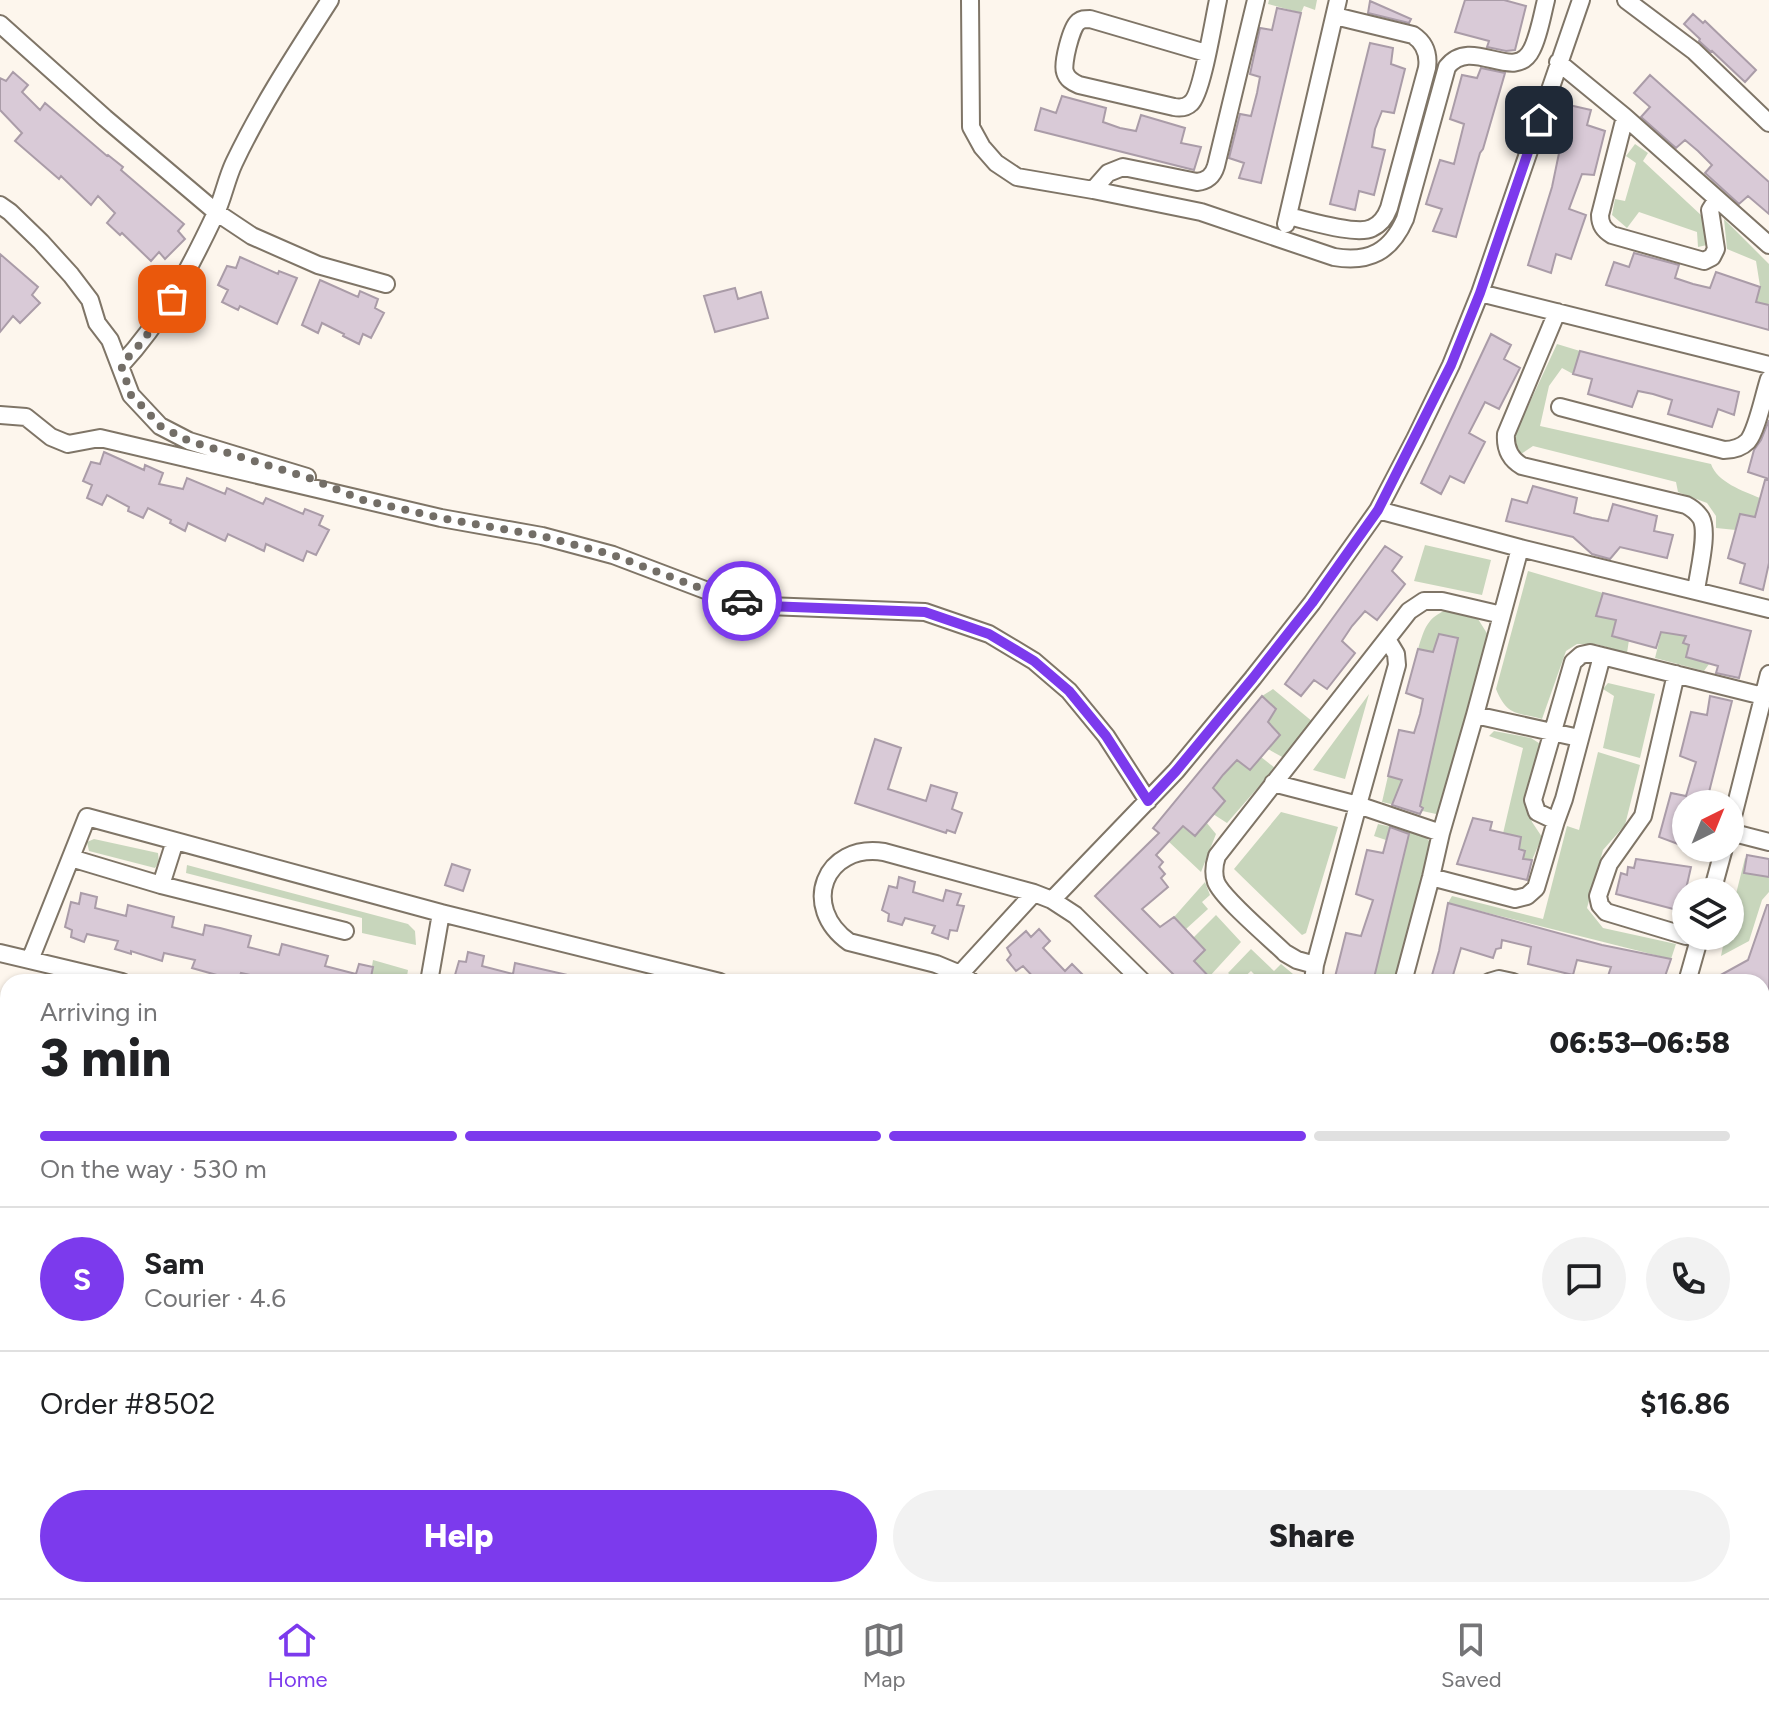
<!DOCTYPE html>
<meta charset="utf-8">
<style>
:root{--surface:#fff;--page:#f2f2f2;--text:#202124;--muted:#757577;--line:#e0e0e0;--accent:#7c3aed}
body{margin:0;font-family:Figtree,sans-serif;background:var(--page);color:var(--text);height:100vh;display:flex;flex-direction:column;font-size:30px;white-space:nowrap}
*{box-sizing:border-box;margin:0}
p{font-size:26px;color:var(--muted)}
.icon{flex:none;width:44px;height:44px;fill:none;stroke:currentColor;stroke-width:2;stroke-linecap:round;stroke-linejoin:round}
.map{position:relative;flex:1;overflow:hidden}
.details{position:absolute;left:0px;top:974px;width:1770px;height:624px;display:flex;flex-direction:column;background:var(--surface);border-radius:24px 24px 0 0;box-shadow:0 2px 6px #0004}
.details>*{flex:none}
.needle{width:52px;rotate:43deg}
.buttons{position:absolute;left:1672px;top:790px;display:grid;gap:16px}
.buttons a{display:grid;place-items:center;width:72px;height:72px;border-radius:50%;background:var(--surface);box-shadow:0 2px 6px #0004;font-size:40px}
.pin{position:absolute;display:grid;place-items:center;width:68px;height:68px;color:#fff;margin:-34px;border-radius:16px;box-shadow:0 4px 12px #0006}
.courier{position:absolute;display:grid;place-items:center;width:80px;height:80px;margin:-40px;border:6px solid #7c3aed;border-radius:50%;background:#fff;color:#222;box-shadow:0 2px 10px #0007}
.summary em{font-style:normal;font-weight:800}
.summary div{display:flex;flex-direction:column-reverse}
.summary{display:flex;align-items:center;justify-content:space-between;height:136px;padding:0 40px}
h1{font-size:52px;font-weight:800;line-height:60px}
.bar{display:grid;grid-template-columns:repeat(4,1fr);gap:12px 8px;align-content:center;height:96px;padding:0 40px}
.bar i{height:10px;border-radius:6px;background:var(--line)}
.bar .active{background:var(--accent)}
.bar p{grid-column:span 4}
.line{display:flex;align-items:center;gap:20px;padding:0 40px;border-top:2px solid var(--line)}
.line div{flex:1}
.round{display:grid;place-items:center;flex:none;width:84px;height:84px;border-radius:42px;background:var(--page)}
.button{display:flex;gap:16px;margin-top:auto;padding:16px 40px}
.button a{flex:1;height:92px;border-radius:48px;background:var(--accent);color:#fff;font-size:32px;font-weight:800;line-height:92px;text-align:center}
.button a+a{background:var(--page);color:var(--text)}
.menu{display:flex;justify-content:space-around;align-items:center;height:112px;border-top:2px solid var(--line);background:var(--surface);font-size:22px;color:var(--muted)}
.menu a{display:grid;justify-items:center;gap:4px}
.menu .active{color:var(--accent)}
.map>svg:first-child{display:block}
.green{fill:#c8d6bc}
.building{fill:#d9cad7;stroke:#aa9ca8;stroke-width:2}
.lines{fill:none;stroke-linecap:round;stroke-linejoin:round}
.street-casing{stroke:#7f7567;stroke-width:20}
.highway-casing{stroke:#7f7567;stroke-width:34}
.street{stroke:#fff;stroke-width:16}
.highway{stroke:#fff;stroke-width:30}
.done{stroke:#736e67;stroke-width:8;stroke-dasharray:0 14.4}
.route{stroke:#7c3aed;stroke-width:10}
</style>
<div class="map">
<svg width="1769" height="1598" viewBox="0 0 1769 1598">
<rect width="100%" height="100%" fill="#fdf6ed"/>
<!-- green -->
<path class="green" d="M 1269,0 L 1317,0 L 1315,10 L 1304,6 L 1301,13 L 1268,4 Z
M 1635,144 L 1648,153 L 1643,161 L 1702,216 L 1707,245 L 1698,247 L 1697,232 L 1639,212 L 1627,228 L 1612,215 L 1615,199 L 1625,201 L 1636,163 L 1626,156 Z
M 1724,219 L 1769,264 L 1769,305 L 1756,302 L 1760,286 L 1756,261 L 1727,249 Z
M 1557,344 L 1580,351 L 1573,374 L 1562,368 L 1549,386 L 1540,426 L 1711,464 C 1717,482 1743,491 1760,498 L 1756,517 L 1741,514 L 1736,530 L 1716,528 L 1716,516 L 1707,503 L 1678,492 L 1676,482 L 1533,446 L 1521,454 L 1513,450 L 1511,443 Z
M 1425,545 L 1491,560 L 1482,595 L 1414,581 Z
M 1528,571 L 1603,593 L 1597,616 L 1616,620 L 1612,635 L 1629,640 L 1627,653 L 1596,644 L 1577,644 L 1566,651 L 1542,719 C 1516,712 1507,716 1496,689 Z
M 1448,609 L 1478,619 L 1488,635 L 1489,649 L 1445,808 L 1436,814 L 1382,802 L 1388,776 L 1404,781 L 1421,801 L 1458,638 L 1439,634 L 1433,652 L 1418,649 C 1425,627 1427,618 1448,609 Z
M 1662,630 L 1686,636 L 1684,643 L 1689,645 L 1686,657 L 1709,664 L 1704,671 L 1655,658 Z
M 1608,683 L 1655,694 L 1640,758 L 1603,748 L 1614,696 L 1603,689 Z
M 1273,689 L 1313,722 L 1284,758 L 1268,749 L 1280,735 L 1268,722 L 1276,709 L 1262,696 Z
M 1369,694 L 1345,779 L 1313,770 Z
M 1494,731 L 1531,738 L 1542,745 L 1527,805 L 1532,822 L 1542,837 L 1532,860 L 1523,859 L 1525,851 L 1519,849 L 1521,837 L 1508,834 L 1505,844 L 1501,842 L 1523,748 L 1489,736 Z
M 1598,752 L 1640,765 L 1625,825 L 1603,850 L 1587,908 L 1603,928 L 1676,944 L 1671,959 L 1448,903 L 1452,896 L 1543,919 L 1567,826 L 1579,830 Z
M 1261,757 L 1275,768 L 1227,823 L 1213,814 L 1225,801 L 1213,788 L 1237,760 Z
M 1281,812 L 1338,827 L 1306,933 L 1302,935 L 1234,869 Z
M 1206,822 L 1216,834 L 1201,872 L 1168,841 L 1183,826 L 1195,836 Z
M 1378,824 L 1423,834 L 1429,841 L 1433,850 L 1396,982 L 1373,982 L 1407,838 L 1388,834 L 1386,840 L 1374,836 Z
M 94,839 L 158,853 L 159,862 L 155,868 L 89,851 L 87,842 Z
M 1745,858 L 1769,866 L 1769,892 L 1762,900 L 1749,941 L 1721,956 L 1725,936 L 1730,936 L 1730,918 Z
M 187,865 L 408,924 L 415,931 L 416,945 L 362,933 L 362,918 L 186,873 Z
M 1205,882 L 1210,895 L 1202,902 L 1208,909 L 1186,929 L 1174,917 Z
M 1216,915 L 1241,942 L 1209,977 L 1194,961 L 1205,950 L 1193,938 Z
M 1251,949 L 1274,971 L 1281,964 L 1299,979 L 1295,982 L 1280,982 L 1273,975 L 1269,981 L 1263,976 L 1260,980 L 1251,971 L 1239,982 L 1228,973 Z
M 373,960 L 408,970 L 406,982 L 377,982 L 377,980 L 370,978 Z
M 1769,1122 L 1769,1204 L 1763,1214 L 1762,1124 Z"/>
<!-- building -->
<path class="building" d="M 1465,0 L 1504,0 L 1526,6 L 1515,50 L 1506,51 L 1487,47 L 1489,41 L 1455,32 Z
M 1370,1 L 1411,19 L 1409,23 L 1368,13 Z
M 1277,8 L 1301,13 L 1261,183 L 1239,178 L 1244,163 L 1229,158 L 1240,114 L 1251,116 L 1257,93 L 1260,77 L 1250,74 L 1260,28 L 1272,30 Z
M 1693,14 L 1703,23 L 1705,21 L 1756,70 L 1745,82 L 1712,51 L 1711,52 L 1699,41 L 1700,39 L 1684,24 Z
M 1370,43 L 1393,48 L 1391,64 L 1405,69 L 1394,113 L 1382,111 L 1375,129 L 1372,147 L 1385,150 L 1374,195 L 1359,191 L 1355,210 L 1330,204 Z
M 1481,68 L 1505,73 L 1483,149 L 1480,153 L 1456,237 L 1433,231 L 1442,209 L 1426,204 L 1440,160 L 1454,164 L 1464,124 L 1450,119 L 1462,75 L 1477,78 Z
M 13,72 L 28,85 L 22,92 L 40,110 L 45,103 L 107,156 L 108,155 L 123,167 L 121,170 L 184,224 L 178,231 L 185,239 L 165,259 L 159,252 L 151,261 L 122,233 L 120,235 L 107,223 L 115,213 L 98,196 L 91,205 L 61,176 L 59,179 L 15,141 L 22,133 L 0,110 L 0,78 L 6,81 Z
M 1650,75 L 1769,182 L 1769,214 L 1748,196 L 1739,204 L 1705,173 L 1712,165 L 1698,151 L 1685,140 L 1676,148 L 1641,117 L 1650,107 L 1634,93 Z
M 1062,96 L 1106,108 L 1103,122 L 1120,128 L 1136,131 L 1141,115 L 1185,128 L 1181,143 L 1201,147 L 1194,170 L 1035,130 L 1041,108 L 1056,113 Z
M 1569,105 L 1591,110 L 1587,125 L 1605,131 L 1594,175 L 1582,174 L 1569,209 L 1586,215 L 1571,259 L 1556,254 L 1551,273 L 1528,265 L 1552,187 Z
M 1634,253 L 1679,265 L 1675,278 L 1693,284 L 1710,288 L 1716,272 L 1760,287 L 1756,302 L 1769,305 L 1769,330 L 1606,285 L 1614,262 L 1629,267 Z
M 0,254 L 38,287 L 32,295 L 40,303 L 20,323 L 13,316 L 0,332 Z
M 240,257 L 278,274 L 279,271 L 297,278 L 277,324 L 240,306 L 238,310 L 222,302 L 228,290 L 218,285 L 227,266 L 236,268 Z
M 320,280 L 358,297 L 360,291 L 378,299 L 375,308 L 384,313 L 371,338 L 363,334 L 359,344 L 343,336 L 344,334 L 322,323 L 318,333 L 302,325 Z
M 735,288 L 738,299 L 761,292 L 768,318 L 715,332 L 704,296 Z
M 1491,334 L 1511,345 L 1504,359 L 1520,368 L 1499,409 L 1485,402 L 1469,433 L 1485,442 L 1464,483 L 1450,476 L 1441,494 L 1421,483 Z
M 1580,351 L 1739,392 L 1734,415 L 1718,409 L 1712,427 L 1668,414 L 1672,400 L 1653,394 L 1638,391 L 1632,407 L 1588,394 L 1592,379 L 1573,374 Z
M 1769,420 L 1769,479 L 1748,472 L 1754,450 L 1761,440 Z
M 104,452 L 144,470 L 145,465 L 163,473 L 159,484 L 183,489 L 187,478 L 225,494 L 227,488 L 263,504 L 266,498 L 303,514 L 305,509 L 323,516 L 319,525 L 329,530 L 316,555 L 307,551 L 303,561 L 266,544 L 264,551 L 228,534 L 225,541 L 188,523 L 185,531 L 170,523 L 171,520 L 148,508 L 143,518 L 128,511 L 129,507 L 107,495 L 102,505 L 87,498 L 92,485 L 83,481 L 91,462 L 100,464 Z
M 1765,480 L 1769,480 L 1769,563 L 1763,590 L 1740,583 L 1745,564 L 1728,558 L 1740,514 L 1755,517 Z
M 1533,486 L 1577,498 L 1574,513 L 1592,518 L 1608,521 L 1613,504 L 1657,516 L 1654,531 L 1673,535 L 1667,558 L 1620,547 L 1610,559 L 1592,554 L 1573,537 L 1506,521 L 1512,499 L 1527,503 Z
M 1385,546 L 1402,557 L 1392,571 L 1405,584 L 1377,620 L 1365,611 L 1352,626 L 1342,641 L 1355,653 L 1327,689 L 1314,680 L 1301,696 L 1285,684 Z
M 1603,593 L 1751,631 L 1739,678 L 1716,673 L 1718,666 L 1686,657 L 1689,645 L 1683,643 L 1686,636 L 1661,632 L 1656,648 L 1612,636 L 1616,620 L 1596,616 Z
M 1439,634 L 1458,638 L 1420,806 L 1423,808 L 1420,814 L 1392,805 L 1402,780 L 1388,776 L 1399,730 L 1414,733 L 1420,714 L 1423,699 L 1406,693 L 1418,649 L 1433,652 Z
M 1262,696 L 1276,709 L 1268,722 L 1280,735 L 1250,770 L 1237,760 L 1223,775 L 1213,788 L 1225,801 L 1195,836 L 1183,826 L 1156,855 L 1163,862 L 1159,867 L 1165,874 L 1161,878 L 1168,887 L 1142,909 L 1160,927 L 1174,917 L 1205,950 L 1194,961 L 1214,982 L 1181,982 L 1095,896 L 1159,833 L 1153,828 Z
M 1710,696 L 1732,701 L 1706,804 L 1686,804 L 1686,847 L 1659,837 L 1671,793 L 1686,796 L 1696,762 L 1680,756 L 1691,712 L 1707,715 Z
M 875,739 L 901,748 L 888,789 L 926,801 L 931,785 L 957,793 L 952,809 L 962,813 L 955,833 L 947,830 L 946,833 L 855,803 Z
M 1473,818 L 1492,822 L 1490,830 L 1521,837 L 1519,849 L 1525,851 L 1523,859 L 1532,860 L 1527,880 L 1457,864 Z
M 1390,827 L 1409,834 L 1373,982 L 1348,982 L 1335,977 L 1346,933 L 1361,936 L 1373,900 L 1356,894 L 1367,850 L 1383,853 Z
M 1747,855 L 1769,859 L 1769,877 L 1744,873 Z
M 1636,859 L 1691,867 L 1681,911 L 1616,894 L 1621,873 L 1627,875 L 1628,867 L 1634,868 Z
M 452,864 L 470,870 L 463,891 L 445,885 Z
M 899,877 L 915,882 L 913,892 L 943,901 L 946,890 L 961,894 L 957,905 L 964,906 L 957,931 L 950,930 L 948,939 L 932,933 L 935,926 L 905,918 L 902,925 L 888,921 L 889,914 L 882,910 L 889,886 L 897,888 Z
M 81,893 L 97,897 L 95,908 L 126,916 L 128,905 L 143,909 L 174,917 L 172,927 L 203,935 L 205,925 L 220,928 L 251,936 L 248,947 L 279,955 L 282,944 L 328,956 L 325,966 L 356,974 L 359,964 L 373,967 L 370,982 L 271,982 L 272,980 L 241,973 L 238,981 L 192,968 L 195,960 L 164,953 L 162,961 L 131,951 L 131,954 L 115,949 L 118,941 L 87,934 L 84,942 L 71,937 L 72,930 L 65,927 L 71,902 L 79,904 Z
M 1448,903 L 1602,945 L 1671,959 L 1663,982 L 1606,982 L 1611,967 L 1577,960 L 1573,975 L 1528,964 L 1531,947 L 1502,940 L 1501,948 L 1496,949 L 1493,958 L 1461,948 L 1451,982 L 1430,982 L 1439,951 Z
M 1767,905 L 1769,905 L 1769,992 L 1762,987 L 1762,982 L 1708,982 L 1748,960 Z
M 1039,929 L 1050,941 L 1043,948 L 1065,971 L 1072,964 L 1083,975 L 1075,982 L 1038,982 L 1023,966 L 1016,971 L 1007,960 L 1011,955 L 1007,948 L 1026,931 L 1031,937 Z
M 468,952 L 484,956 L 482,966 L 513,974 L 515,963 L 572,976 L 572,982 L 453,982 L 459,961 L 466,962 Z"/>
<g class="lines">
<!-- street casing -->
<g class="street-casing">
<path id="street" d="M 970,0 L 971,127 L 982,147 L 996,163 L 1017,177 L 1093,190 L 1201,212 L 1334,257 C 1370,263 1391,251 1405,219 L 1447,67 C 1472,35 1515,85 1532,49 C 1539,35 1542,16 1546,0
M 1626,0 L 1694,51 L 1769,123
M 0,24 L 105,118 L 216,212 L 252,236 L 318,265 L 386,284
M 1206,53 L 1090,19 C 1084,19 1082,19 1078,22 C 1071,28 1062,64 1065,72 C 1067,79 1072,82 1079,85 L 1174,107 C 1180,108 1186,108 1191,103 C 1202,94 1214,18 1218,0
M 1558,62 L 1625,117 L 1769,245
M 1625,117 L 1600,215 C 1600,225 1604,230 1612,235 L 1704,261 L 1712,257 L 1716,249 L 1710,210 L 1717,199
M 1093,190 L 1108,173 L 1123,167 L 1197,182 C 1207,181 1213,176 1216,166 L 1256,0
M 0,205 L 10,212 L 41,242 L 71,275 L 90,300 L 97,323 L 110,340 L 131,395 L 160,426 L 189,441 L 307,477
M 1288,216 C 1307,220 1356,236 1372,228 C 1381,224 1386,216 1389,208 L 1427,68 C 1429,54 1425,43 1413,35 L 1335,16
M 1286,224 L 1338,0
M 1480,293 L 1769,365
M 1557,312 L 1506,434 C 1505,448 1510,459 1522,466 L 1686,505 C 1692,508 1697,512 1701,518 C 1709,533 1698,573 1696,591
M 121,365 C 162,321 189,270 215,215 C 223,199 226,180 234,163 C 261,106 296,53 330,0
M 1560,407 L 1724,450 C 1733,450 1741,448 1748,441 C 1757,430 1764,394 1769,379
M 0,415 L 26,417 L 51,437 L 68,444 L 100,438 L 441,518 L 542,536 L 613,555 L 721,596 L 767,606 L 925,612 L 989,634 L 1034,661 L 1069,691 L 1106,736 L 1148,801
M 1378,510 L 1520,548 L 1769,609
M 1676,674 L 1643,816 L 1609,864 L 1598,896 L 1600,905 L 1606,912 L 1686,936
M 1475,715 L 1579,738
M 1273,783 L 1358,805 L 1441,833
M 1556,821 L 1537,812 L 1533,800 L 1573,662 L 1581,655 L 1590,653 L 1763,696
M 1730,828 L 1769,674
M 1730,832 L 1769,842
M 175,841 L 161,885 L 345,931
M 71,858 L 161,885
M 1431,877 L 1515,899 L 1527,896 L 1536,888 L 1556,821 L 1564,799 L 1602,656
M 1712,892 L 1724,848
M 1052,900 L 1176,771 L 1253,678 L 1312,603 L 1378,510 L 1415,439 L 1451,365 L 1480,293 L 1581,0
M 0,953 L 122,982
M 30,960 L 87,817 L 441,913
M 1315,965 L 1297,960 L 1285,953 C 1271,939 1222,898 1216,882 C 1213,873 1214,865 1217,856 L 1387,639 L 1409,611 L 1424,601 L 1442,601 L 1502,615
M 960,974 L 1034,893
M 429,982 L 441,913 L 720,982
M 972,982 L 960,974 L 936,964 L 849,942 C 800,907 824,843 884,852 L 1034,893 L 1052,900 L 1075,915 L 1143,982
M 1313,982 L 1315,965 L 1358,805 L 1397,665 L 1396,654 L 1387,639
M 1403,982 L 1431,877 L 1441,833 L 1475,715 L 1520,548
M 1489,982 L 1499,979 L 1513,982
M 1687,982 L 1700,936
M 0,1135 L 8,1132
M 1762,1227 L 1769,1228
M 779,1590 L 782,1598
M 458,1598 L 498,1590
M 840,1598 L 868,1592"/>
</g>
<!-- highway casing -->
<g class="highway-casing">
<path id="highway" d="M 1762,1448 L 1769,1449
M 1762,1476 L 1769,1477
M 0,1504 L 8,1504
M 0,1532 L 8,1532"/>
</g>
<!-- street -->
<use href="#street" class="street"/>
<!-- highway -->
<use href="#highway" class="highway"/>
</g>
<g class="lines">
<!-- done -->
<path class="done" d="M 172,299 L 142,342 L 121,365 L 131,395 L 146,410 L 160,426 L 189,441 L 309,478 L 363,500 L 441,518 L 542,536 L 613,555 L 721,596 L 742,601"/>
<!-- route -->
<path class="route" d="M 742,601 L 767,606 L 925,612 L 989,634 L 1034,661 L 1069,691 L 1106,736 L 1148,801 L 1176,771 L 1253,678 L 1312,603 L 1378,510 L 1451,365 L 1480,293 L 1539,120"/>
</g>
</svg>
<div class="buttons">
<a><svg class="needle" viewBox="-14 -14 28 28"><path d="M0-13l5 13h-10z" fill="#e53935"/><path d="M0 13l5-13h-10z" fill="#757577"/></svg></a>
<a><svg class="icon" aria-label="layers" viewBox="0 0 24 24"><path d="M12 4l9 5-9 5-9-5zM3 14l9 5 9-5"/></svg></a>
</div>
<div class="pin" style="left:172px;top:299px;background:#ea580c"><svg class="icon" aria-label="bag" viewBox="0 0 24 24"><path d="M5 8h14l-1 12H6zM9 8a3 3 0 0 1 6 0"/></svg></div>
<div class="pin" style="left:1539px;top:120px;background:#1f2937"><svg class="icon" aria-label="home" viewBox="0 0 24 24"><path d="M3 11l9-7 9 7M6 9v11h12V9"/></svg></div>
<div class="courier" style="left:742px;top:601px"><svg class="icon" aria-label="car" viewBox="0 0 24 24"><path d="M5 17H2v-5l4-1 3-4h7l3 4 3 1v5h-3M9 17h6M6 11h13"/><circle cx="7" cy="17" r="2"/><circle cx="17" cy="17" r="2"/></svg></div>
<section class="details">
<div class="summary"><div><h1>3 min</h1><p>Arriving in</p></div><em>06:53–06:58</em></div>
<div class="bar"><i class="active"></i><i class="active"></i><i class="active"></i><i></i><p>On the way · 530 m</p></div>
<div class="line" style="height:144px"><b class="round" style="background:var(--accent);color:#fff">S</b><div><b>Sam</b><p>Courier · 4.6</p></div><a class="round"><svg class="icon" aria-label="chat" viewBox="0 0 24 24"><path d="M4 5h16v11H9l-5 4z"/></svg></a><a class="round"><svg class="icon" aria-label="phone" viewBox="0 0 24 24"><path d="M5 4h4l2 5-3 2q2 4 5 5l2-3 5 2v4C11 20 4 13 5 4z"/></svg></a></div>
<div class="line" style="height:104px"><div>Order #8502</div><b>$16.86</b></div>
<div class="button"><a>Help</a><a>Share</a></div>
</section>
</div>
<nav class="menu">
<a class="active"><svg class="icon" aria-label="home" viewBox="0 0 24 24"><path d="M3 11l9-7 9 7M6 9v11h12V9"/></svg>Home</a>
<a><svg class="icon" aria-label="map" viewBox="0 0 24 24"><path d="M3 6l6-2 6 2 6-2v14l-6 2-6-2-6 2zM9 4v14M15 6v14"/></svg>Map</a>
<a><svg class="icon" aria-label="saved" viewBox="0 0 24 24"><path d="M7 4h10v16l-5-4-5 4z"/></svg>Saved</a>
</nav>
